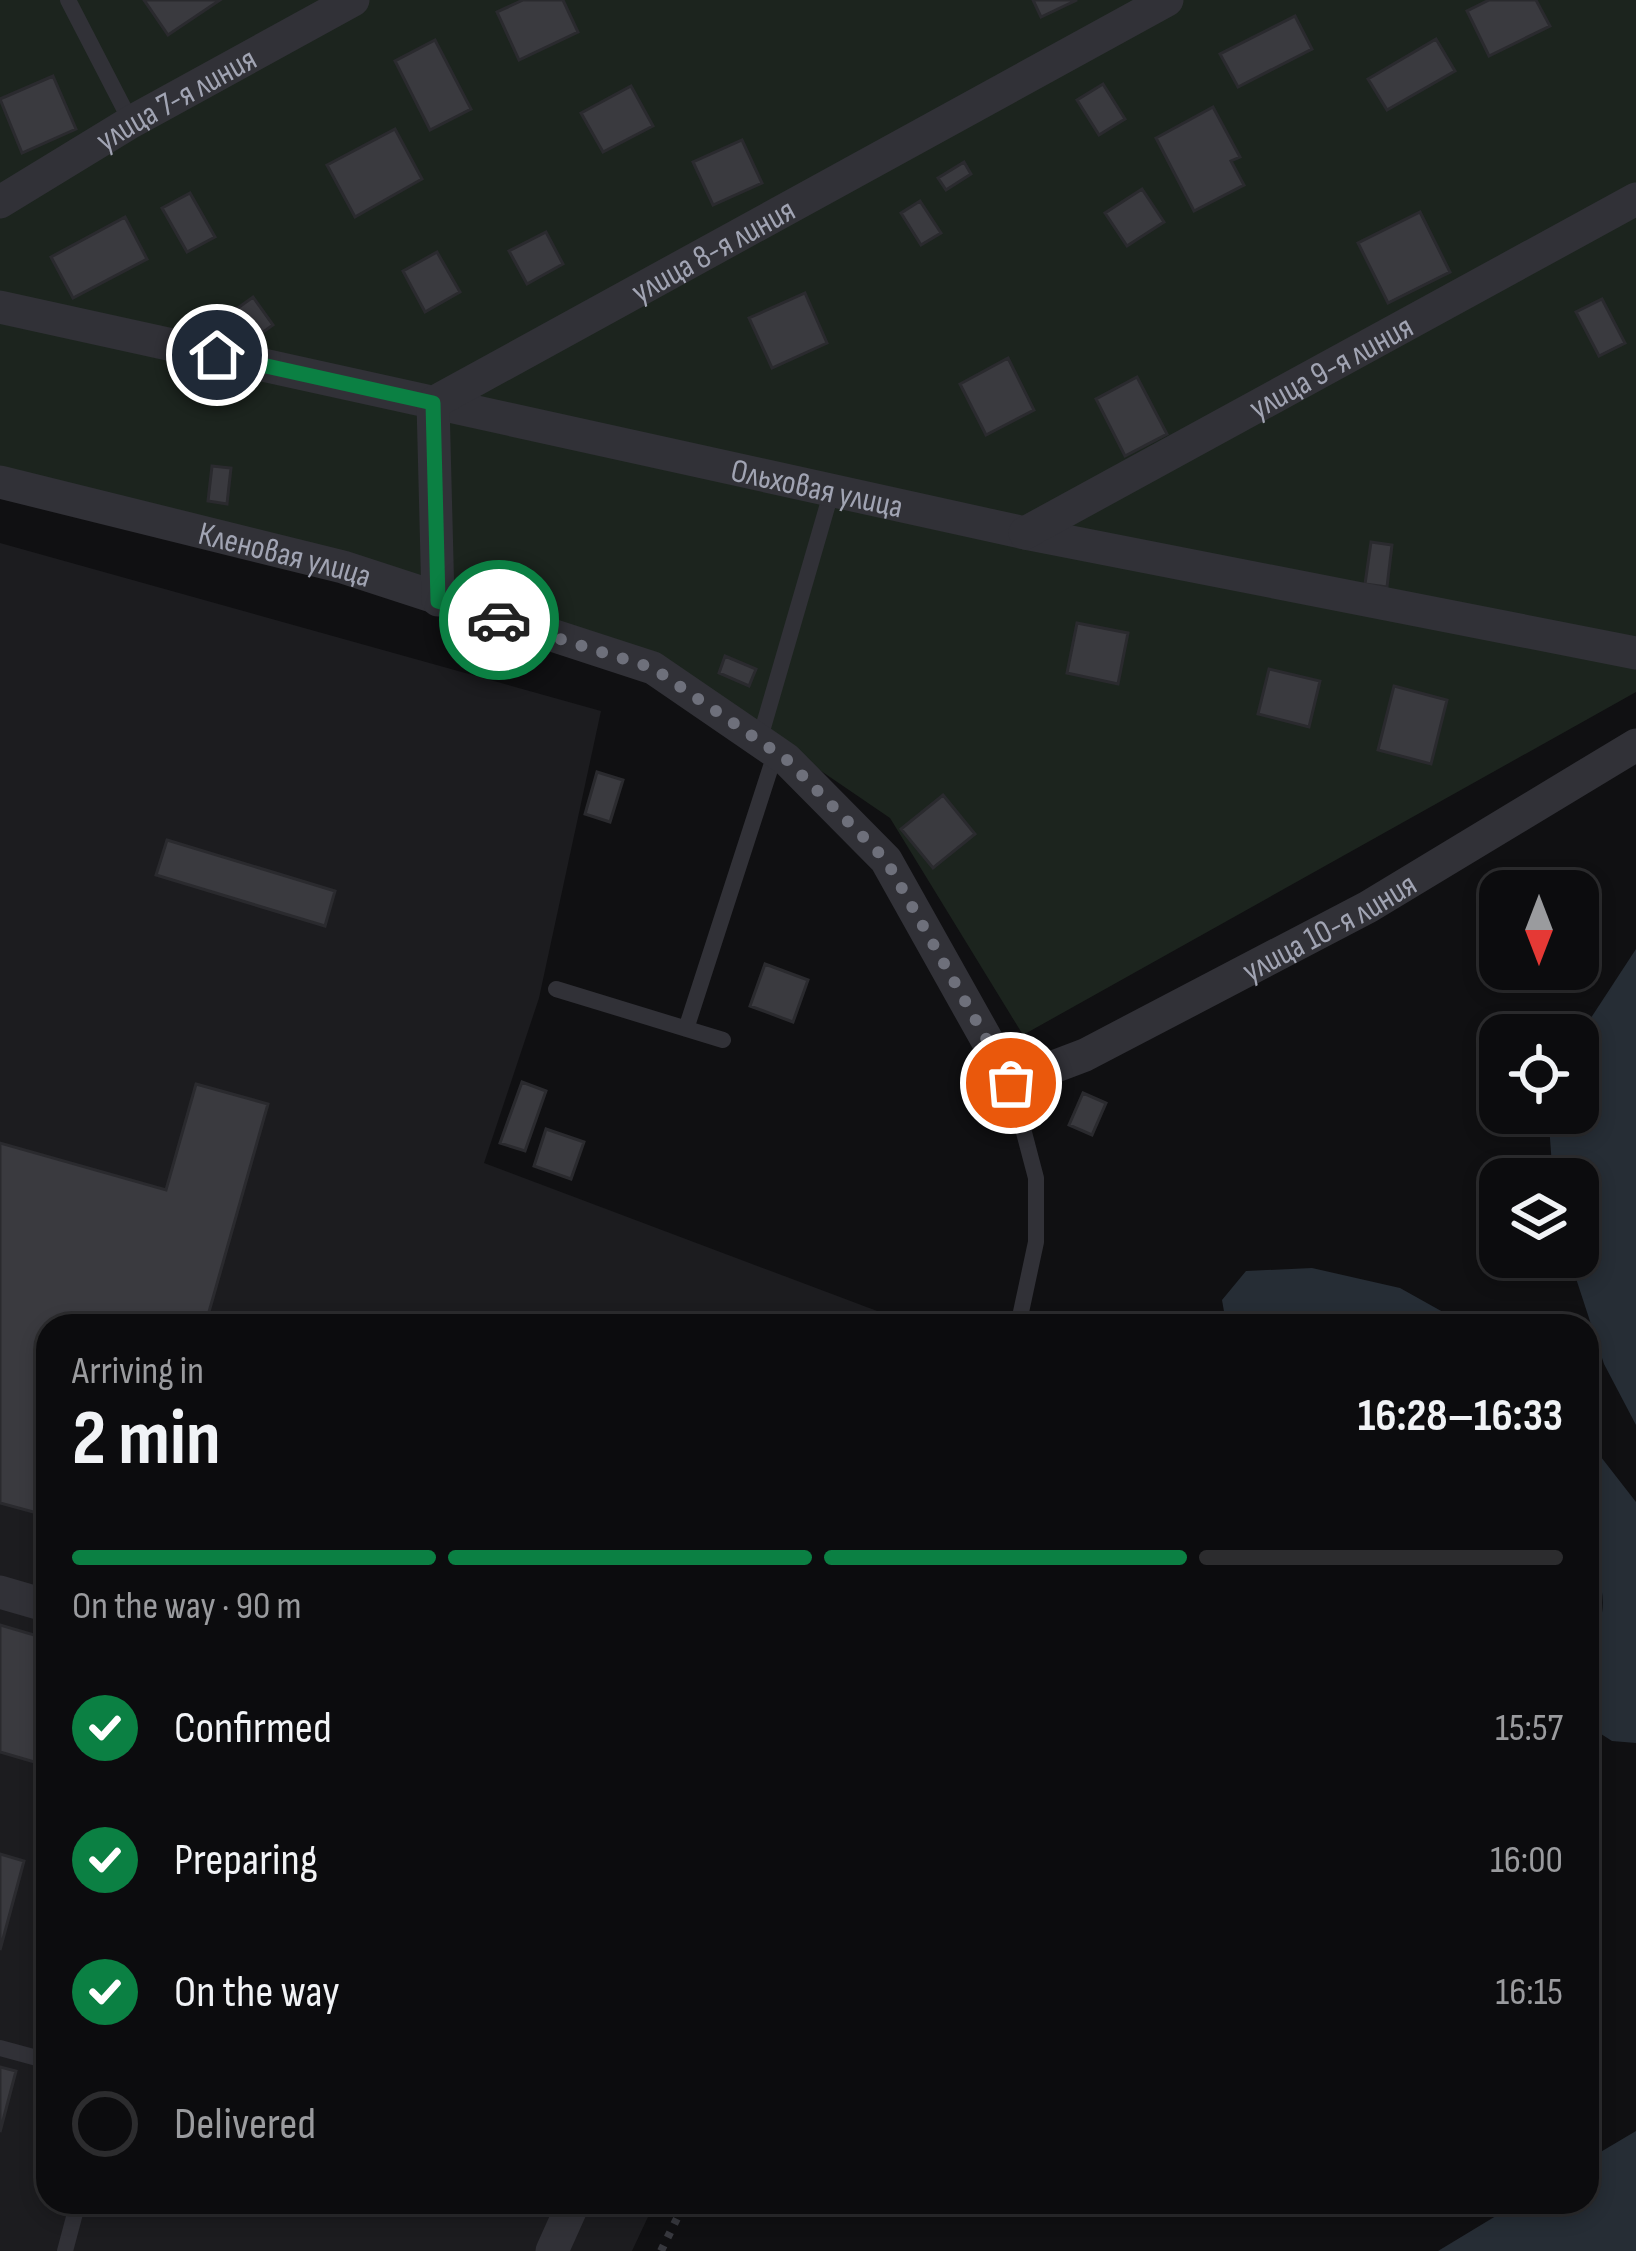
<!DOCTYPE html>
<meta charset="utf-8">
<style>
:root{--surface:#0c0c0e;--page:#1a1a1c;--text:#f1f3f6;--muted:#9a9b9e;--line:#2c2c2e;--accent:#0b8043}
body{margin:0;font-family:"Sofia Sans Condensed",sans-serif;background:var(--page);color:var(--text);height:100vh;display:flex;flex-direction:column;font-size:45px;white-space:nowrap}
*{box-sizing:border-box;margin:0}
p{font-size:39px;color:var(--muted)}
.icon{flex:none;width:66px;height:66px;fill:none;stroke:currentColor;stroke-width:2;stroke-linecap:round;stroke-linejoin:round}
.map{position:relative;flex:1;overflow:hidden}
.panel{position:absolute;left:36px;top:1314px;width:1563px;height:900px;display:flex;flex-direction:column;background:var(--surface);border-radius:36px;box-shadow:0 6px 18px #0003,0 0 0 3px var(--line)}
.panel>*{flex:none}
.needle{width:78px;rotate:180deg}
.tools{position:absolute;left:1479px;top:870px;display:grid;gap:24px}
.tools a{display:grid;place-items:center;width:120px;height:120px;border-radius:24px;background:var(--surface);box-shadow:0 6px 18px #0003,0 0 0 3px var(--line);font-size:60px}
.pin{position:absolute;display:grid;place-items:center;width:102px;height:102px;color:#fff;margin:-51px;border:6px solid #fff;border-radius:50%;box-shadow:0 3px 12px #0007}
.courier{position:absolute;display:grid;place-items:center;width:120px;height:120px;margin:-60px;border:9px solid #0b8043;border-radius:50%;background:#fff;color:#222;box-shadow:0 3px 15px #0007}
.overview em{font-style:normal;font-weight:700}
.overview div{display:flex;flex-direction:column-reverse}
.overview{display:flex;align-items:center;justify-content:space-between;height:204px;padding:0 36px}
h1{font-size:78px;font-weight:700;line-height:90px}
.bar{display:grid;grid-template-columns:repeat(4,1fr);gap:18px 12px;align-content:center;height:144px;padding:0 36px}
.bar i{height:15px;border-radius:9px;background:var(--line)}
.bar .current{background:var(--accent)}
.bar p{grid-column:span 4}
ol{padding:0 36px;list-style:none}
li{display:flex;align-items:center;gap:36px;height:132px}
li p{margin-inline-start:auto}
li .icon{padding:12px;border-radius:50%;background:var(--accent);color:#fff;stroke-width:4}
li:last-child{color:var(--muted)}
li i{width:66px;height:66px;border:6px solid var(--line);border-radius:50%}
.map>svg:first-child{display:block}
.built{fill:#1c1c1f}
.green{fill:#1c241e}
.water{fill:#262d35}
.building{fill:#3a3a3f;stroke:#2a2a2e;stroke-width:3}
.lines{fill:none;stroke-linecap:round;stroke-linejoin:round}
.path{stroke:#37383e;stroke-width:8;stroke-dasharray:6 9;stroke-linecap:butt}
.lane{stroke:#313137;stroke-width:16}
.street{stroke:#313137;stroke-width:33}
.done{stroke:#6e707b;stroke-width:12;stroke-dasharray:0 21.6}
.route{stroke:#0b8043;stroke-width:15}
.labels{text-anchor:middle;stroke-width:9;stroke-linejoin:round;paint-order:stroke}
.street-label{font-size:33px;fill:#a1a4b3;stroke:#0b0b0d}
</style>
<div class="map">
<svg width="1636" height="2251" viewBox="0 0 1636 2251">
<rect width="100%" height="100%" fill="#101012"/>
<!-- built -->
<path class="built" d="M 0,543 L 601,711 L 539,998 L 484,1163 L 917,1326 L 48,1326 L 48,2202 L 655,2202 L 632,2251 L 0,2251 Z"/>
<!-- green -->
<path class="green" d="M 0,0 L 1636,0 L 1636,692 L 1023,1035 L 890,818 L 695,685 L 0,477 Z"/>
<!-- water -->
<path class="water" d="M 1636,949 L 1636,1425 L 1604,1364 L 1569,1257 L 1578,1257 L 1578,1179 L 1553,1179 L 1549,1125 L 1553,1113 L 1578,1113 L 1578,1046 L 1585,1027 Z
M 1312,1268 L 1400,1288 L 1468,1326 L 1233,1326 L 1226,1323 L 1222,1300 L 1246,1271 Z
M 1587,1439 L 1636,1502 L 1636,1743 L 1612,1741 L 1587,1725 L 1587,1647 C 1609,1621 1607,1582 1587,1555 Z
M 1636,2131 L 1636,2251 L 1438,2251 L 1519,2202 L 1587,2202 L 1587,2160 Z"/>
<!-- building -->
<path class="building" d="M 144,0 L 220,0 L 168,35 Z
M 523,0 L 563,0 L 578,32 L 519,60 L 497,12 Z
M 1033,0 L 1077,0 L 1041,17 Z
M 1489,0 L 1536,0 L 1550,26 L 1489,56 L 1467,11 Z
M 1295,16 L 1312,49 L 1238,87 L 1220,54 Z
M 1436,39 L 1455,71 L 1387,110 L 1368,79 Z
M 435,40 L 471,109 L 430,130 L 395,61 Z
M 53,76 L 76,129 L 22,153 L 0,99 Z
M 1103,84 L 1125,119 L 1099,135 L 1077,100 Z
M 631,86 L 653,126 L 603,152 L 581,113 Z
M 1213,107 L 1240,157 L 1231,161 L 1244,185 L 1194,211 L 1156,138 Z
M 395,129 L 422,179 L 355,217 L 327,165 Z
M 742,140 L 762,183 L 713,205 L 693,162 Z
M 964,162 L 971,174 L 946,190 L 938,178 Z
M 1142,189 L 1164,222 L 1127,246 L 1105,213 Z
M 190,193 L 215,237 L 187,252 L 162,208 Z
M 920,201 L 941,233 L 921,245 L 901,213 Z
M 1420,212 L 1450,272 L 1388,303 L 1358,243 Z
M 125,217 L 147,259 L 73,298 L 51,257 Z
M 546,232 L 563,264 L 527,284 L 509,251 Z
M 437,252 L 460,292 L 425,312 L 403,271 Z
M 805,293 L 827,343 L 772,368 L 749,318 Z
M 253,297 L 273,325 L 248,343 L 228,315 Z
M 1602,299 L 1625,343 L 1599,356 L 1576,312 Z
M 1008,358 L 1034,410 L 986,435 L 960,384 Z
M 1137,377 L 1167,434 L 1125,456 L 1096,399 Z
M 212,466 L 231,468 L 227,504 L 208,501 Z
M 1371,542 L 1392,545 L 1387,587 L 1365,584 Z
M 1077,623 L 1128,633 L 1118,684 L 1067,673 Z
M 725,656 L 756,669 L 749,686 L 719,673 Z
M 1269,669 L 1320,681 L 1309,727 L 1258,714 Z
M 1394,686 L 1447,700 L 1431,764 L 1378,750 Z
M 597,772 L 623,780 L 610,822 L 585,814 Z
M 943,795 L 975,834 L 933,868 L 901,829 Z
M 167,840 L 335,891 L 325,926 L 156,875 Z
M 765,964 L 808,980 L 793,1022 L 750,1006 Z
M 522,1082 L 546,1091 L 525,1151 L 500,1143 Z
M 196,1084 L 268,1104 L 205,1326 L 48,1326 L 48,1516 L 0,1503 L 0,1143 L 166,1190 Z
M 1083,1093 L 1106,1103 L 1092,1135 L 1069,1125 Z
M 546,1129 L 584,1142 L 571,1179 L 534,1166 Z
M 0,1625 L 48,1639 L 48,1766 L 0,1752 Z
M 0,1854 L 24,1861 L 0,1950 Z
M 0,2067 L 16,2071 L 0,2132 Z"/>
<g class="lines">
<!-- path -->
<path class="path" d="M 661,2251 L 685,2202"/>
<!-- lane -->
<path class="lane" d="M 68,0 L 131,122
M 760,738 L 832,490
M 556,989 L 723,1040
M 686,1029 L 776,751
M 1011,1083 L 1036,1178 L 1036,1242 L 1018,1326
M 0,2048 L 48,2061
M 65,2251 L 78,2202"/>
<!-- street -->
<g class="street">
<path id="s1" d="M 0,202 L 131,122 L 353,0"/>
<path id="s2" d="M 0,307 L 1025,533 L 1636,653"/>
<path id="s3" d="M 0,482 L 343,567 L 653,668 L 786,759 L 886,860 L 1011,1083 L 1085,1055 L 1368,907 L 1636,745"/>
<path id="s4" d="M 1025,533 L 1636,199"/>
<path id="s5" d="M 438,600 L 433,403 L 1167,0"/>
<path d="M 0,1592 L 48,1606"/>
<path d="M 552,2251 L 574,2202"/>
</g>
</g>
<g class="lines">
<!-- done -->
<path class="done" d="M 499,620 L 653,668 L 786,759 L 886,860 L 1011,1083"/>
<!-- route -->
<path class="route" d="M 217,355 L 433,403 L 438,601 L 499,620"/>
</g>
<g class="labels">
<!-- street labels -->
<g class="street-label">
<text dy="12" stroke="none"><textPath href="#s1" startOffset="204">улица 7-я линия</textPath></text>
<text dy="12" stroke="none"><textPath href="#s5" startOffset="516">улица 8-я линия</textPath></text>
<text dy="12" stroke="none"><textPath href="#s4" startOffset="348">улица 9-я линия</textPath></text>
<text dy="12" stroke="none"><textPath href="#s2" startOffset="837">Ольховая улица</textPath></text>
<text dy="12" stroke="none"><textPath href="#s3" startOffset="294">Кленовая улица</textPath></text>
<text dy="12" stroke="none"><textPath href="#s3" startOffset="1593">улица 10-я линия</textPath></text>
</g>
</g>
</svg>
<div class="tools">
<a><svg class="needle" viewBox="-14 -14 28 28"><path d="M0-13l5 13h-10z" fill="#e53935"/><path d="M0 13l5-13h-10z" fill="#9a9b9e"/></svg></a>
<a><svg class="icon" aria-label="locate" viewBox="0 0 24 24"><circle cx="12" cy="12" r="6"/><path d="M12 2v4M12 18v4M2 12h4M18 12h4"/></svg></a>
<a><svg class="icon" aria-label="layers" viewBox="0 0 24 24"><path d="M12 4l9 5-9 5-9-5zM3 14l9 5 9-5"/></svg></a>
</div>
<div class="pin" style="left:1011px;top:1083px;background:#ea580c"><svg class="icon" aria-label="bag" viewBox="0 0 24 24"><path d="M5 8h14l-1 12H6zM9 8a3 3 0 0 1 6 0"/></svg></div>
<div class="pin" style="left:217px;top:355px;background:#1f2937"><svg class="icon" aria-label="home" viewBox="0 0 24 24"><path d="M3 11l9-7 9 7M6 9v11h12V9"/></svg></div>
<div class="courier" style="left:499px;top:620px"><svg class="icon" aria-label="car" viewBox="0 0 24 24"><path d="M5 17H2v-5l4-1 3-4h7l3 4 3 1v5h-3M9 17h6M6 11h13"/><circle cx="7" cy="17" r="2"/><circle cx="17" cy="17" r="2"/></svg></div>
<section class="panel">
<div class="overview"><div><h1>2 min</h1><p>Arriving in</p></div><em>16:28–16:33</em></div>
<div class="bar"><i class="current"></i><i class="current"></i><i class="current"></i><i></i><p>On the way · 90 m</p></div>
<ol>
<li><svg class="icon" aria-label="check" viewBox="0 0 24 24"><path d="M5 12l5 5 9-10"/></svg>Confirmed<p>15:57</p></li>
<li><svg class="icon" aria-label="check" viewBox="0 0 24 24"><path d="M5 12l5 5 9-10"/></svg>Preparing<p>16:00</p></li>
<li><svg class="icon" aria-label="check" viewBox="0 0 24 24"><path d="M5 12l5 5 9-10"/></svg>On the way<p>16:15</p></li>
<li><i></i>Delivered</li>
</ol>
</section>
</div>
